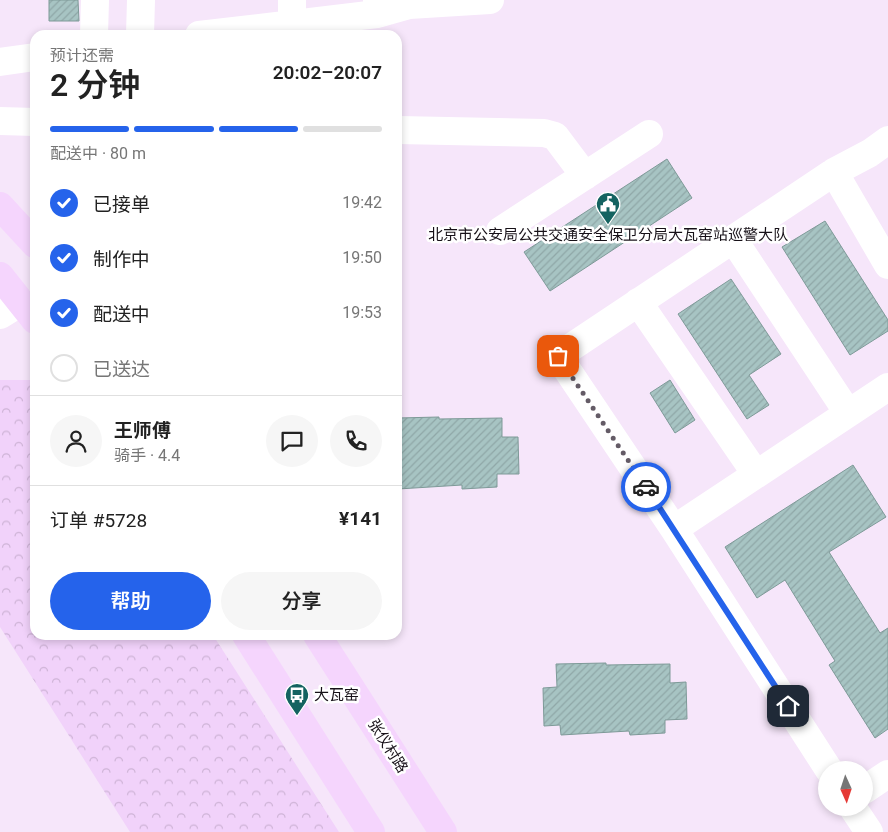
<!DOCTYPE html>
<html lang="zh">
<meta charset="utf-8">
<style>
:root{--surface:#fff;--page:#f6f6f6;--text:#222;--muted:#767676;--line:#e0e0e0;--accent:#2563eb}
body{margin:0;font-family:Roboto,"Noto Sans SC",sans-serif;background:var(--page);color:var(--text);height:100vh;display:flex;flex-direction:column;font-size:19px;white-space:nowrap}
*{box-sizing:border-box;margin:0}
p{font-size:16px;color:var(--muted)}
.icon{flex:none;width:28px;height:28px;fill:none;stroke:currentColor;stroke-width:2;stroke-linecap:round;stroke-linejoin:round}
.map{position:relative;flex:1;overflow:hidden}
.sheet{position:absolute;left:30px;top:30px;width:372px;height:610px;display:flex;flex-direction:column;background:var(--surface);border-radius:15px;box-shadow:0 2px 8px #0003}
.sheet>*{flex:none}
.needle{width:32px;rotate:177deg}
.fabs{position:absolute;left:818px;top:761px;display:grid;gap:10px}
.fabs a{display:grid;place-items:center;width:55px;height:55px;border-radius:50%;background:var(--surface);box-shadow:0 2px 8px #0003;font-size:25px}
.pin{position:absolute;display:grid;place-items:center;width:42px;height:42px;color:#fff;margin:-21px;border-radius:10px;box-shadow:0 2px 8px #0006}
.courier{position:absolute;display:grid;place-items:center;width:50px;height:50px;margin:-25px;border:4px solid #2563eb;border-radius:50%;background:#fff;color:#222;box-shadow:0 1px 6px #0007}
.summary em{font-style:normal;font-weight:600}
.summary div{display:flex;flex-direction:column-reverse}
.summary{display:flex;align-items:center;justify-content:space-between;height:85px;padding:0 20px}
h1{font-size:32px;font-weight:600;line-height:38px}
.bar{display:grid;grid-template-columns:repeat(4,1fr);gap:8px 5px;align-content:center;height:60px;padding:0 20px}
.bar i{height:6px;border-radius:4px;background:var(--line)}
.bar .current{background:var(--accent)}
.bar p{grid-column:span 4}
.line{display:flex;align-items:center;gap:12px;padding:0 20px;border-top:1px solid var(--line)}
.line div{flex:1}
.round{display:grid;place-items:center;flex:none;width:52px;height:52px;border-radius:26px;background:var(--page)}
ol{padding:0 20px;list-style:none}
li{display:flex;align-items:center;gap:15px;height:55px}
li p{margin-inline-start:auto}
li .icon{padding:5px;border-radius:50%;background:var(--accent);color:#fff;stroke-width:4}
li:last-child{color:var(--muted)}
li i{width:28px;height:28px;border:2px solid var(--line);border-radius:50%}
.cta{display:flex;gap:10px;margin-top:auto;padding:10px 20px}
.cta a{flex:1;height:58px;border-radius:30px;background:var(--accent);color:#fff;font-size:20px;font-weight:600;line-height:58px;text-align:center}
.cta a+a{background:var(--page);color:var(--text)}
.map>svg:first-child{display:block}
.park{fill:url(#park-crowns)}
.building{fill:url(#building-hatch);stroke:#7e9a98}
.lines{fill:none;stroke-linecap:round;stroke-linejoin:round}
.minor{stroke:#fff;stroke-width:28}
.major{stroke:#f5d5fd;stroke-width:28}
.done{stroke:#645b66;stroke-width:5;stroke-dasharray:0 9}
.route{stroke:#2563eb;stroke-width:6}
.labels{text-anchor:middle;stroke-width:5;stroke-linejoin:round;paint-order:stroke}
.poi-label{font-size:15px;fill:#161017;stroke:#fff}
.street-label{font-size:15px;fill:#161017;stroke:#fff}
</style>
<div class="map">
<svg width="888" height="832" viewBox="0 0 888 832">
<defs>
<pattern id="park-crowns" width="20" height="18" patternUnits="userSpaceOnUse" patternTransform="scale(1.25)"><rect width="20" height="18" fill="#f1d2fa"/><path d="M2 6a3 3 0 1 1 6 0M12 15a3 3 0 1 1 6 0" fill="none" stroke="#ceb3d6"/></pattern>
<pattern id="building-hatch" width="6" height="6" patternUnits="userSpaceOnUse" patternTransform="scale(1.25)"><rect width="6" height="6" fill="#a7c4c3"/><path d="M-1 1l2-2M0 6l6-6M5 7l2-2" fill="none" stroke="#8fa7a7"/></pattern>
</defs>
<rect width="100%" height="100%" fill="#f6e6fa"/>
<!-- park -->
<path class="park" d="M 0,380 L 35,380 L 35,635 L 213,635 L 339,832 L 130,832 L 0,627 Z"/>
<!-- building -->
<path class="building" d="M 49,0 L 78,0 L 79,21 L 49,21 Z
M 667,159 L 692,198 L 550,291 L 524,252 Z
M 825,221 L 888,320 L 888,331 L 850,355 L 782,247 Z
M 731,279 L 781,354 L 749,375 L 769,405 L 747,419 L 678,314 Z
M 670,380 L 695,420 L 675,433 L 650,393 Z
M 439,417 L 439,419 L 502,418 L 502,437 L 518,437 L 519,474 L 497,474 L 497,487 L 462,489 L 462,485 L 398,489 L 398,418 Z
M 853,465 L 886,517 L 829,552 L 880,633 L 888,628 L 888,729 L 875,738 L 829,665 L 835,661 L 785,580 L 757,598 L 725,547 Z
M 606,663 L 606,665 L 670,664 L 670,683 L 686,682 L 687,719 L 665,720 L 665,733 L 630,735 L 629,731 L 561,735 L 560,725 L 544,726 L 543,688 L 557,687 L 556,664 Z"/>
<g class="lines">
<!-- minor -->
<path class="minor" d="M 377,14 L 409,5 L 490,0
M 292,23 L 292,0
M 94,35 L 95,0
M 140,35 L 141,0
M 199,35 L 377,14 L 377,0
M 0,62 L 35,57
M 0,121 L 35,122
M 398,130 L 544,133 L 555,136 L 585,176
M 888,140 L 870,153 L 834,172 L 888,265
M 500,231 L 649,134
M 733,239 L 848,413
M 638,302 L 756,474
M 0,315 L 21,302
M 674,529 L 558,356 L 834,172
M 829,770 L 674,529 L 888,387
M 864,790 L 888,774
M 853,808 L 869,832"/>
<!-- major -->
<path class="major" d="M 0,206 L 35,244
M 0,276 L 35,320
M 246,635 L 371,832
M 317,635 L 443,832"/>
</g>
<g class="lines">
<!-- done -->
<path class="done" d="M 558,356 L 646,487"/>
<!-- route -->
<path class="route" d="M 646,487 L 788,706"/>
</g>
<!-- icons -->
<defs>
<g id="civic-pin" transform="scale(1.25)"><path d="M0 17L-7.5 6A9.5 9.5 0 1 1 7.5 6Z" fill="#146361" stroke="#fff"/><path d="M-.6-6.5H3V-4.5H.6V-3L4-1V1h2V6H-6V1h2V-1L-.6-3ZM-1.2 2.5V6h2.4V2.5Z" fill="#fff"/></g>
<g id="bus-pin" transform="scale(1.25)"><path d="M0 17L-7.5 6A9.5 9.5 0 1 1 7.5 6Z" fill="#146361" stroke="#fff"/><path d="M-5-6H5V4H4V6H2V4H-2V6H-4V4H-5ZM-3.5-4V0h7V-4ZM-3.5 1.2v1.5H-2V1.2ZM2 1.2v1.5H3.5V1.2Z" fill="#fff"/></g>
</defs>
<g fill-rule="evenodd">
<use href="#civic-pin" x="608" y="204"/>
<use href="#bus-pin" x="297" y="695"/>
</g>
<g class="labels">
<!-- poi labels -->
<g class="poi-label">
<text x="608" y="240">北京市公安局公共交通安全保卫分局大瓦窑站巡警大队</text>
<text x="314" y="700" text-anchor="start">大瓦窑</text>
</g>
<!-- street labels -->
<g class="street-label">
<text transform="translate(388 746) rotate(58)" y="5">张仪村路</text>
</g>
</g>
</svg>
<div class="fabs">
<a><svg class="needle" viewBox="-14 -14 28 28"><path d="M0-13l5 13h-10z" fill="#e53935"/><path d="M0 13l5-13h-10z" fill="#767676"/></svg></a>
</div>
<div class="pin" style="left:558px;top:356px;background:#ea580c"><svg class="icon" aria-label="bag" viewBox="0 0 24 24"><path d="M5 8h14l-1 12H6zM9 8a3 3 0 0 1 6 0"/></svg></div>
<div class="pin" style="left:788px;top:706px;background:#1f2937"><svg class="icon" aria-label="home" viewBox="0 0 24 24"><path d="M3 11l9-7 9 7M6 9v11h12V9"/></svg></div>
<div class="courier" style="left:646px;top:487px"><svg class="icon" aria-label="car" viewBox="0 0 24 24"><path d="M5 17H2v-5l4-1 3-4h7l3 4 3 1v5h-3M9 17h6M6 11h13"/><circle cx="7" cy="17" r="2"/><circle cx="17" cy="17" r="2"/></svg></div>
<section class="sheet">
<div class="summary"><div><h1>2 分钟</h1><p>预计还需</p></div><em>20:02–20:07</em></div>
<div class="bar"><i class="current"></i><i class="current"></i><i class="current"></i><i></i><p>配送中 · 80 m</p></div>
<ol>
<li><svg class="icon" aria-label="check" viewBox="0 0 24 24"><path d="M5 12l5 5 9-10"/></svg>已接单<p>19:42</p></li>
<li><svg class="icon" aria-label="check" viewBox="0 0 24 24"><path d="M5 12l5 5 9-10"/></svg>制作中<p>19:50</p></li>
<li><svg class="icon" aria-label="check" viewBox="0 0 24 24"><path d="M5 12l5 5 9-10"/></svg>配送中<p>19:53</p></li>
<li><i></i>已送达</li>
</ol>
<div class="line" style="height:90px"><a class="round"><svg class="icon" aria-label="person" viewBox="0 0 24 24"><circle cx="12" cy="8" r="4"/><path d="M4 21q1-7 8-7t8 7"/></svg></a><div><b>王师傅</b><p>骑手 · 4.4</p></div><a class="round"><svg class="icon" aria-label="chat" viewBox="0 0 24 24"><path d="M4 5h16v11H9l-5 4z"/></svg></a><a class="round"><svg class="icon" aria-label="phone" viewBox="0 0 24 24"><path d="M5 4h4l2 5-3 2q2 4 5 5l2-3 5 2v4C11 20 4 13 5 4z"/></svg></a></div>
<div class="line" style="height:65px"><div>订单 #5728</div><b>¥141</b></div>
<div class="cta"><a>帮助</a><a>分享</a></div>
</section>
</div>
